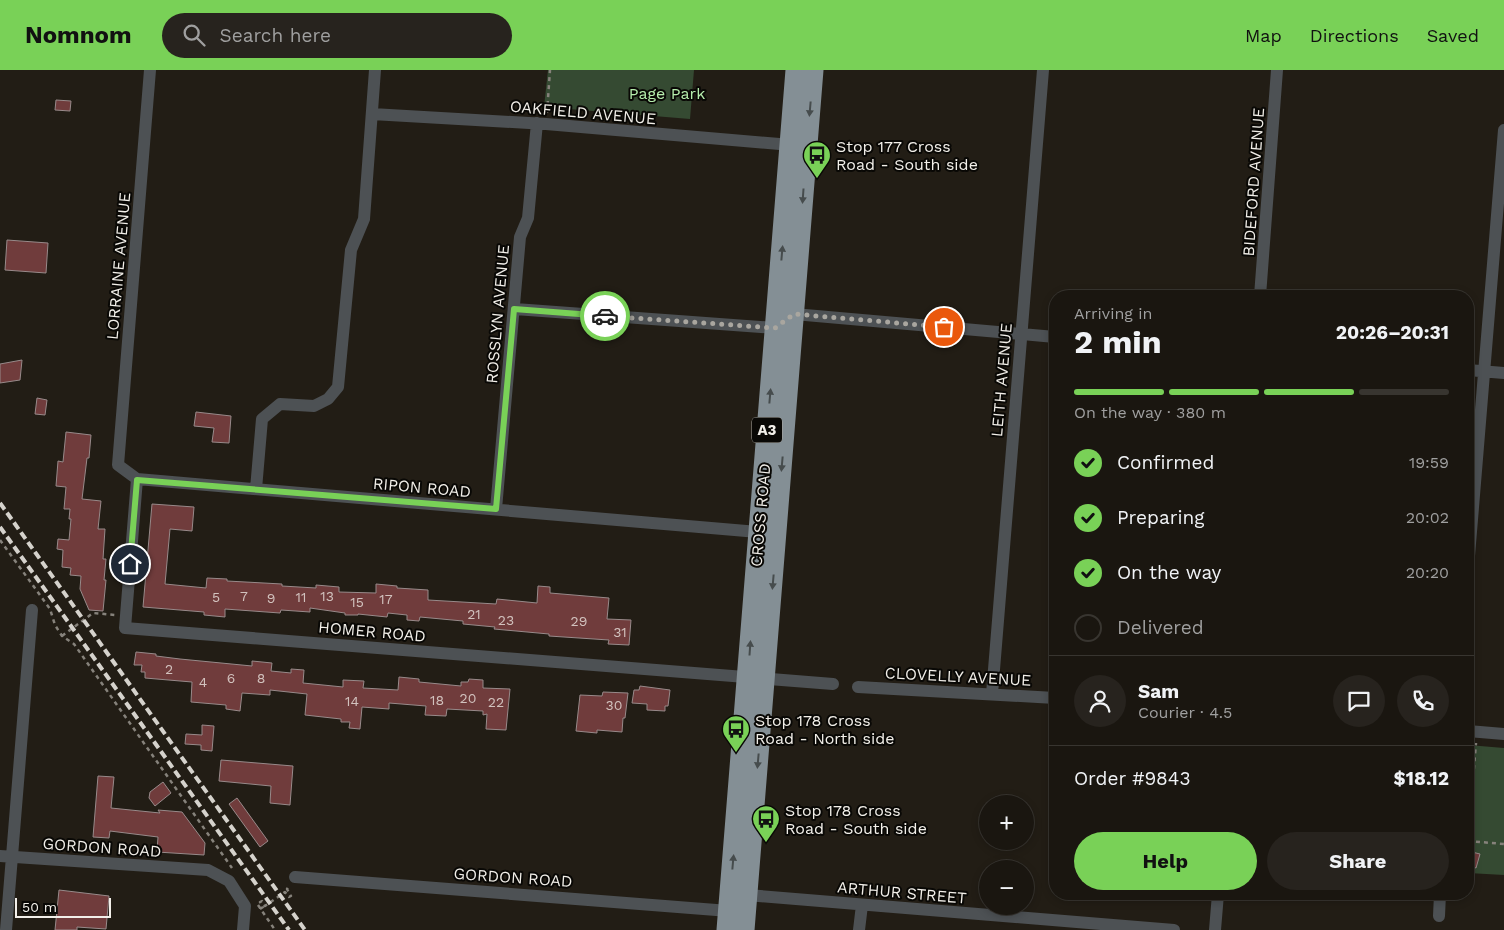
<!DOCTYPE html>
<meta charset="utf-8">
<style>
:root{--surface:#1a1610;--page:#27231e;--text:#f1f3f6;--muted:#9f9f9f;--line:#383530;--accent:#79d157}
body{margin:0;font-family:"Work Sans",sans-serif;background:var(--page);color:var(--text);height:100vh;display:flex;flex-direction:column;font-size:19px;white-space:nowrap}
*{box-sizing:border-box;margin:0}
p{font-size:16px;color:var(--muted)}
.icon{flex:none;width:28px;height:28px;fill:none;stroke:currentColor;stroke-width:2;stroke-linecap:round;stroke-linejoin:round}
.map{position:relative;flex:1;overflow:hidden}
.side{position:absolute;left:1049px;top:220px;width:425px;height:610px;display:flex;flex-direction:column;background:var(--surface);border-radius:20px;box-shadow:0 2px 8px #0003,0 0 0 1px var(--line)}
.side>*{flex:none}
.tools{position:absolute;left:979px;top:725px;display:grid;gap:10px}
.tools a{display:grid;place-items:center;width:55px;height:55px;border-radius:50%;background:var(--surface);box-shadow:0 2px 8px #0003,0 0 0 1px var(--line);font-size:25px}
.scale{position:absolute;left:15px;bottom:12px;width:96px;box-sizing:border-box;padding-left:5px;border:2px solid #f2efe9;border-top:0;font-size:14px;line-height:18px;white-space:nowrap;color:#f2efe9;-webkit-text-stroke:4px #090805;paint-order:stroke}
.pin{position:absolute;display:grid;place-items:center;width:42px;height:42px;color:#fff;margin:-21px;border:2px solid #fff;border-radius:50%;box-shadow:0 1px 5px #0007}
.courier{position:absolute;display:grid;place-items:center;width:50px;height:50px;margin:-25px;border:4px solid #79d157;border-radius:50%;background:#fff;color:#222;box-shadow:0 1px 6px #0007}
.overview em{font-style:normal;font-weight:700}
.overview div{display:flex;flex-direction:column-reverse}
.overview{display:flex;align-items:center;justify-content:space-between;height:85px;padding:0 25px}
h1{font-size:32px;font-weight:700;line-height:38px}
.bar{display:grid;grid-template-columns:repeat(4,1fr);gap:8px 5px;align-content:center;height:60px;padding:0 25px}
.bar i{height:6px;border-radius:4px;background:var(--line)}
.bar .current{background:var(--accent)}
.bar p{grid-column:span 4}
.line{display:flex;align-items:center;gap:12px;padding:0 25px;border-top:1px solid var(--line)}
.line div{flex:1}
.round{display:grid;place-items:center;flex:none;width:52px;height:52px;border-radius:26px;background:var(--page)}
ol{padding:0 25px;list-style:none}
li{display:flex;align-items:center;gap:15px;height:55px}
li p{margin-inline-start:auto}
li .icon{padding:5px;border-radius:50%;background:var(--accent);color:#111;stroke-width:4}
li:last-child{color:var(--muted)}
li i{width:28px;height:28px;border:2px solid var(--line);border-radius:50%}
.cta{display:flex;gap:10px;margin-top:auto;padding:10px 25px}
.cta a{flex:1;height:58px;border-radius:30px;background:var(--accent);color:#111;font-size:20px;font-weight:700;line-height:58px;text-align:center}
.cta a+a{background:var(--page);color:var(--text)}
header{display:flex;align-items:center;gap:30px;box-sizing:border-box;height:70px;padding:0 25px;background:var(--accent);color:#111}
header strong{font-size:24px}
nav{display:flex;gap:28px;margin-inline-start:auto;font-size:18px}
.search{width:350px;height:45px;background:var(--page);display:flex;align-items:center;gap:12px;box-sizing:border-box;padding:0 18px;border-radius:28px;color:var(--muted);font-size:19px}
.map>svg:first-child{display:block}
.green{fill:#354a32}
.building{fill:#703c3c;stroke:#988a8a}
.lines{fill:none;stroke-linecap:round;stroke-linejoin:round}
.path{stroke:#86827b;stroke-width:2.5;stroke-dasharray:4 4;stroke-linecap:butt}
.minor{stroke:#4d5154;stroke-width:12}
.trunk{stroke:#848f95;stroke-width:21}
.rail{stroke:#d5d2cc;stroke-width:4;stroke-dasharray:8 4;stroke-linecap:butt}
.oneway{fill:#464c4d}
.done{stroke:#a9a69f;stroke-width:5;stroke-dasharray:0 9}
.route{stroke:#79d157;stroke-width:6}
.labels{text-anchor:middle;stroke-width:4;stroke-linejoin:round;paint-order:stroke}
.number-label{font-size:14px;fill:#d2c2be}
.shield{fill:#090805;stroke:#acaaa5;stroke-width:1}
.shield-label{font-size:15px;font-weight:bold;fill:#f2efe9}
.park-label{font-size:16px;fill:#b5edac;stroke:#090805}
.street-label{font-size:16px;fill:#f2efe9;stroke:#090805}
.poi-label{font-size:16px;fill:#f2efe9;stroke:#090805;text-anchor:start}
</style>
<header>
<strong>Nomnom</strong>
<div class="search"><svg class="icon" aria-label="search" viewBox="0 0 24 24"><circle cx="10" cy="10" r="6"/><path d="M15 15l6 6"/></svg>Search here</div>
<nav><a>Map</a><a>Directions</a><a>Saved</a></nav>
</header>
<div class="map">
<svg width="1504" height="860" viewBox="0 0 1504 860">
<rect width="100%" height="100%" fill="#221d15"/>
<!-- green -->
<path class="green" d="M 548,0 L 694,0 L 690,49 L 544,37 Z
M 1468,675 L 1504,678 L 1504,805 L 1468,803 Z"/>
<!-- building -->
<path class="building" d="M 56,30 L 71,31 L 70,41 L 55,40 Z
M 7,170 L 48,173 L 46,203 L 5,200 Z
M 22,290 L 20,310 L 0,313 L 0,294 Z
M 37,328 L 47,330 L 45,345 L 35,344 Z
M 196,342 L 231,346 L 229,373 L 212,372 L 214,358 L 194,356 Z
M 66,362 L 91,365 L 89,388 L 87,388 L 82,429 L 101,431 L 98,459 L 105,459 L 103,489 L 106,489 L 104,510 L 106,510 L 103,541 L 89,540 L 80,519 L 81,506 L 70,505 L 71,498 L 62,497 L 63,480 L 57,479 L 58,469 L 69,470 L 71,449 L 69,449 L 70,439 L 64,439 L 66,417 L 56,416 L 58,391 L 63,392 Z
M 152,434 L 194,437 L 192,461 L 170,459 L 165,514 L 206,518 L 207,508 L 227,509 L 227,511 L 282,514 L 282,516 L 316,518 L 316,515 L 339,517 L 339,522 L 376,523 L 376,514 L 397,516 L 397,518 L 428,520 L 428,530 L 496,534 L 497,529 L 537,533 L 538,516 L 550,517 L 550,523 L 609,528 L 607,549 L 631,550 L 629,575 L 608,574 L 609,570 L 549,566 L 549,564 L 494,559 L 495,557 L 463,554 L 463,551 L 420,547 L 419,551 L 407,550 L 407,545 L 388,543 L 387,547 L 358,544 L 358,545 L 345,545 L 345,543 L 310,538 L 310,542 L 281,540 L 280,543 L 225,539 L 225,547 L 204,545 L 204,542 L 143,537 Z
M 136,582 L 156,584 L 156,586 L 180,589 L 252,596 L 252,591 L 272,593 L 271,601 L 291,603 L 291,599 L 304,600 L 303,613 L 343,617 L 343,610 L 364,611 L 363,618 L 398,620 L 399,607 L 419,609 L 419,612 L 461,616 L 461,612 L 468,612 L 469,609 L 483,610 L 483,618 L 510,619 L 506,660 L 486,659 L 487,644 L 483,645 L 483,641 L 447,639 L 446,646 L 425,645 L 426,636 L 389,633 L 389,639 L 362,637 L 360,659 L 349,658 L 350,652 L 341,652 L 341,649 L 305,645 L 307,624 L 270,620 L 270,625 L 242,623 L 240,641 L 226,639 L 226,635 L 191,632 L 192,612 L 145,608 L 145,602 L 141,602 L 142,595 L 134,595 Z
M 640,616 L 670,620 L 668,636 L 665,636 L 665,641 L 647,640 L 647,634 L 632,633 L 634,620 L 639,620 Z
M 603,622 L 628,623 L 625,648 L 623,648 L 622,662 L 597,660 L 597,663 L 576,661 L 580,625 L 602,626 Z
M 202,655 L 214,656 L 212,681 L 201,680 L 201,675 L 185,674 L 186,664 L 202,665 Z
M 221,690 L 293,696 L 290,735 L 270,733 L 271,716 L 219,711 Z
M 98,706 L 114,707 L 111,738 L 160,743 L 158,740 L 182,742 L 205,773 L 204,785 L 157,782 L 158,767 L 110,761 L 109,768 L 93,767 Z
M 163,712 L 171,723 L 155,736 L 149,728 L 150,722 Z
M 237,728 L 268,771 L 260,777 L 229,734 Z
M 1468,781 L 1480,784 L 1476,798 L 1468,795 Z
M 59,820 L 109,826 L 106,859 L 77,857 L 77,860 L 55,860 Z"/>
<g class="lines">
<!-- path -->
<path class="path" d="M 547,43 L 550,0
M 0,470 L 50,539 L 55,555 L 62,566 L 74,574 L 232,798
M 62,566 L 93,543 L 115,545
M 1468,771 L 1476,673
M 1468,771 L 1504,774
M 258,835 L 275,860
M 260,839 L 263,837 L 260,832 L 262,831 L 265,836 L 285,822 L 289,827 L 291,826 L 287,819 L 288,817"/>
<!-- minor -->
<path class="minor" d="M 150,0 L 118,395 L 137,409 L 758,462
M 372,44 L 546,54 L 791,75
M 1260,226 L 1277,0
M 515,239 L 775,258
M 794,244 L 1055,267
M 1468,300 L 1504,303
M 137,409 L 125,558 L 833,614
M 256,419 L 262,349 L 280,334 L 314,336 L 328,329 L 338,317 L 351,180 L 364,149 L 375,0
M 496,439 L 520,167 L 528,148 L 537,53
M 1468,498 L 1504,60
M 858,617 L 1055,628
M 992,624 L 1043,0
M 1468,661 L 1504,664
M 0,786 L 208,800 L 229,811 L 245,836 L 243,860
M 295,807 L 729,841
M 747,825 L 1174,860
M 1439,846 L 1440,824
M 6,860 L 32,540
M 859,860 L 862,835
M 1215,860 L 1218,824"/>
<!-- trunk -->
<path class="trunk" d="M 727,860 L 796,0
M 744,860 L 813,0"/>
<!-- rail -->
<path class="rail" d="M 0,433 L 305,860
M 0,457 L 289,860"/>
</g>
<!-- one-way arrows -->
<defs><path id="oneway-solid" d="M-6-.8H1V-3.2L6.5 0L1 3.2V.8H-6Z" transform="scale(1.25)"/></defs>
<g class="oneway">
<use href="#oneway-solid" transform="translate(810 39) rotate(95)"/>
<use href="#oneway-solid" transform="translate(803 126) rotate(94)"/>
<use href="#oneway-solid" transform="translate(782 183) rotate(-85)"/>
<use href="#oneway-solid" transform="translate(770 326) rotate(-85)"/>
<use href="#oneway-solid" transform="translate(782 394) rotate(95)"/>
<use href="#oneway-solid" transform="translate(773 512) rotate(95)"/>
<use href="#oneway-solid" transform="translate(750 578) rotate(-86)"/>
<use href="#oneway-solid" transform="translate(758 691) rotate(95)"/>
<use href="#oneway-solid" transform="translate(733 792) rotate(-85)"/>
</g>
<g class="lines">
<!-- done -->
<path class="done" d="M 605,246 L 775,258 L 794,244 L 944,257"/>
<!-- route -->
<path class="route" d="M 130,494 L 137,410 L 496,439 L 514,239 L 605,246"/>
</g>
<!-- icons -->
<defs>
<g id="bus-pin" transform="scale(1.4375)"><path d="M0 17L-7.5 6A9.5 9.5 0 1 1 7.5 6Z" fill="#79d157" stroke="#090805"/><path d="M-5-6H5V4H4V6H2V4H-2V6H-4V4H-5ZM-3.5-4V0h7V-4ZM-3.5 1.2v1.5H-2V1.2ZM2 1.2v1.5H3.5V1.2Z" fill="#111"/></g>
</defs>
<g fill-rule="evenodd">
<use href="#bus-pin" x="817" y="85"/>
<use href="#bus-pin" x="736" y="659"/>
<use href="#bus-pin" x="766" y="749"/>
</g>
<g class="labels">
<!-- number labels -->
<g class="number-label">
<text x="244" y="531">7</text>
<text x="327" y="531">13</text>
<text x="216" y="532">5</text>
<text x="301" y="532">11</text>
<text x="271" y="533">9</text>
<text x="386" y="534">17</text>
<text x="357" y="537">15</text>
<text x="474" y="549">21</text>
<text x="506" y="555">23</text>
<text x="579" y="556">29</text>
<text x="620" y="567">31</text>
<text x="169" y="604">2</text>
<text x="231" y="613">6</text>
<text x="261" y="613">8</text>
<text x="203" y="617">4</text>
<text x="468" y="633">20</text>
<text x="437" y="635">18</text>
<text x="352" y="636">14</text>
<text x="496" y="637">22</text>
<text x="614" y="640">30</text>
</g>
<!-- shield labels -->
<rect class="shield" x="752" y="347.5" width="30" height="25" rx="4"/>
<g class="shield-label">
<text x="767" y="365">A3</text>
</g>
<!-- park labels -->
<g class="park-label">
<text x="667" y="29">Page Park</text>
</g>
<!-- street labels -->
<g class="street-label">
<text transform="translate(583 42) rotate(5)" y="6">OAKFIELD AVENUE</text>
<text transform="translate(1253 112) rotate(-86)" y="6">BIDEFORD AVENUE</text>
<text transform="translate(118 196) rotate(-85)" y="6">LORRAINE AVENUE</text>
<text transform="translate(497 244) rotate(-85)" y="6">ROSSLYN AVENUE</text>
<text transform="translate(1001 310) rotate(-85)" y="6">LEITH AVENUE</text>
<text transform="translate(422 417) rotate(5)" y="6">RIPON ROAD</text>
<text transform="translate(760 445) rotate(-85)" y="6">CROSS ROAD</text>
<text transform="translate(372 561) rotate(5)" y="6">HOMER ROAD</text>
<text transform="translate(958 606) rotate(3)" y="6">CLOVELLY AVENUE</text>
<text transform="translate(102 777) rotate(4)" y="6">GORDON ROAD</text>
<text transform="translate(513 807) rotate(4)" y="6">GORDON ROAD</text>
<text transform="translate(902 822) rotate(5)" y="6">ARTHUR STREET</text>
</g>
<!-- poi labels -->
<g class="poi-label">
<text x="836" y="82">Stop 177 Cross<tspan x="836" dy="18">Road - South side</tspan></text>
<text x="755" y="656">Stop 178 Cross<tspan x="755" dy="18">Road - North side</tspan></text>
<text x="785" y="746">Stop 178 Cross<tspan x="785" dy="18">Road - South side</tspan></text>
</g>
</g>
</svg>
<div class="tools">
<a>+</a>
<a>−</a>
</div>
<div class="scale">50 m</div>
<div class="pin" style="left:944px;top:257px;background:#ea580c"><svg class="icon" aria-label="bag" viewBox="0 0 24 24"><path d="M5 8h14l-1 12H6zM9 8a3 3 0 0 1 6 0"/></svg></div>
<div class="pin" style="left:130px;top:494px;background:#1f2937"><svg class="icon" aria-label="home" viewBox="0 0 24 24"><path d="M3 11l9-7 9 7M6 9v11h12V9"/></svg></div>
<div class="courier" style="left:605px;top:246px"><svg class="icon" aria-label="car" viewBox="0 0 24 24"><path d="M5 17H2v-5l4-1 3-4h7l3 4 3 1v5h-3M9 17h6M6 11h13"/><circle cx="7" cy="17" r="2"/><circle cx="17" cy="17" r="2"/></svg></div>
<section class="side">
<div class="overview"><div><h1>2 min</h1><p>Arriving in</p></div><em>20:26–20:31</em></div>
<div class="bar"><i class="current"></i><i class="current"></i><i class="current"></i><i></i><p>On the way · 380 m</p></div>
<ol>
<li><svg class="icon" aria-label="check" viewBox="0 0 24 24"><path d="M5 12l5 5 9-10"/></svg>Confirmed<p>19:59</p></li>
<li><svg class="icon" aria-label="check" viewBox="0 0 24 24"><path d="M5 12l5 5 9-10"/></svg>Preparing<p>20:02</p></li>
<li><svg class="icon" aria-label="check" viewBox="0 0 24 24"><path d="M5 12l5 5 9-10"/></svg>On the way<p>20:20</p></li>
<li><i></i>Delivered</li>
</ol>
<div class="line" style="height:90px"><a class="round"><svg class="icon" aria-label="person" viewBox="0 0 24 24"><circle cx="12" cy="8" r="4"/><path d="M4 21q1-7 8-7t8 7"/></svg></a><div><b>Sam</b><p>Courier · 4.5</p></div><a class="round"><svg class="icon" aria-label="chat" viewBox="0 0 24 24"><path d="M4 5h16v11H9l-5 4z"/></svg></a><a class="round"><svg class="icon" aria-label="phone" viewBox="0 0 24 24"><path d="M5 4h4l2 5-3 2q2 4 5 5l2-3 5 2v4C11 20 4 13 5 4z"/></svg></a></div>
<div class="line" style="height:65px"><div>Order #9843</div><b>$18.12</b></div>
<div class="cta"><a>Help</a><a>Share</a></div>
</section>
</div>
